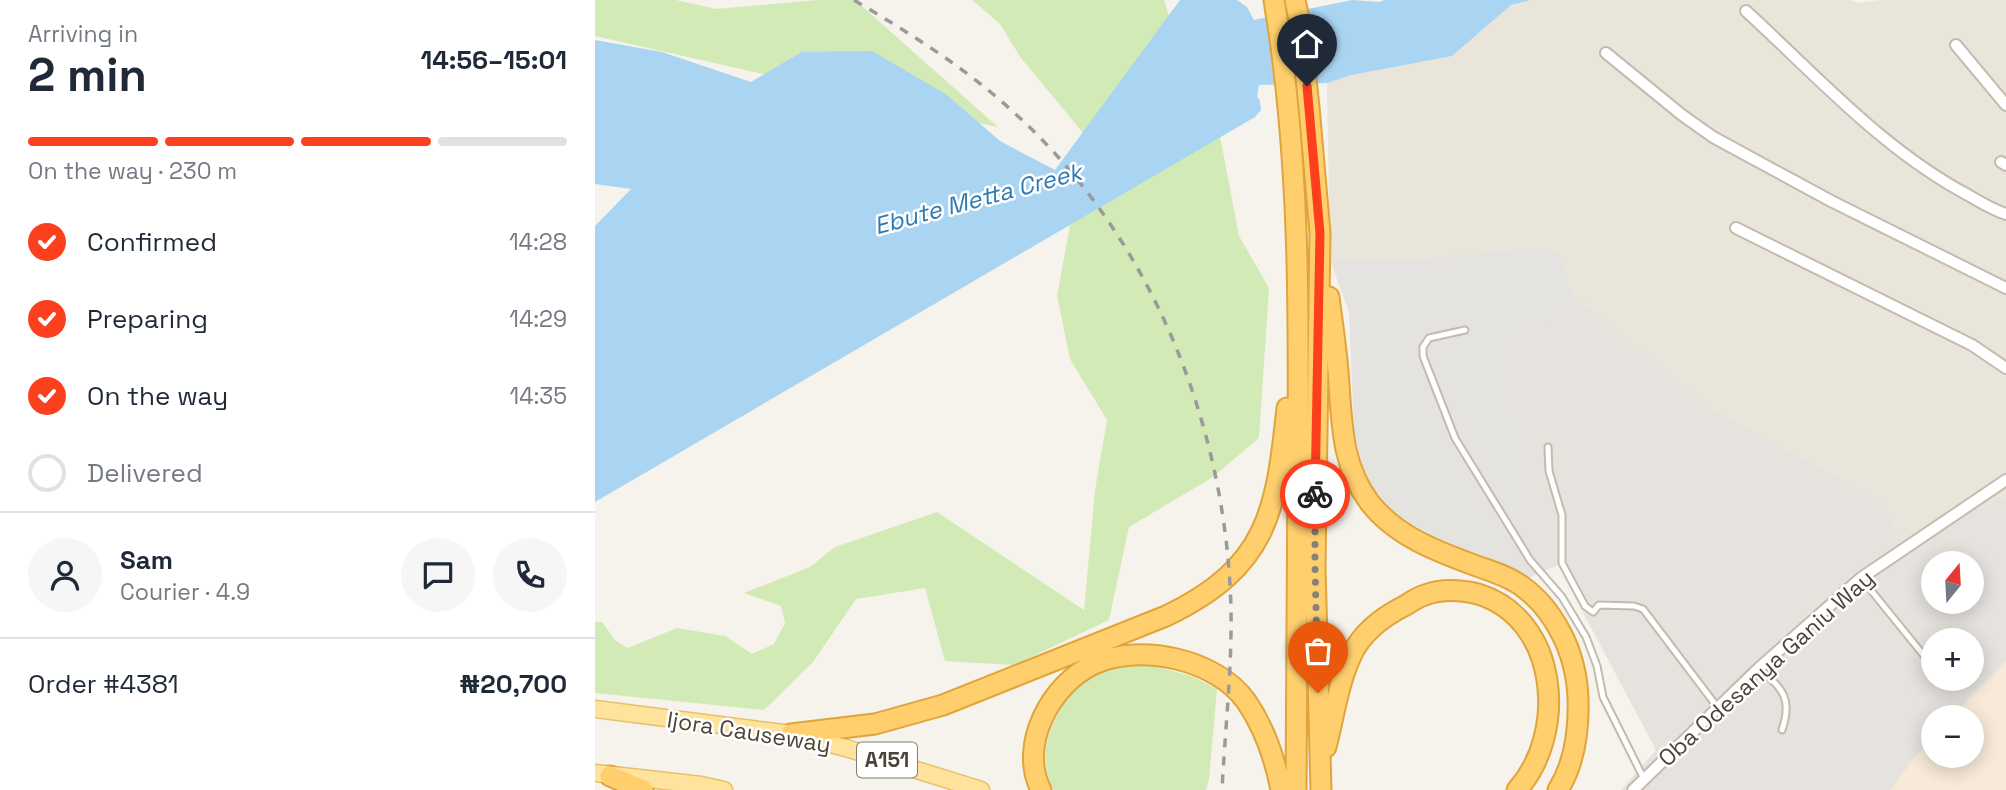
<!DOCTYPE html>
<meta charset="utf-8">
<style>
:root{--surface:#fff;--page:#f6f6f7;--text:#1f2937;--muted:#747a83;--line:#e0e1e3;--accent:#fc3f1d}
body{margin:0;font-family:"Space Grotesk",sans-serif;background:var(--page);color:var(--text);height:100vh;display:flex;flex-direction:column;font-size:26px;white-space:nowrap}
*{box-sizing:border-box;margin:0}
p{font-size:23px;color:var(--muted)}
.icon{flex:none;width:38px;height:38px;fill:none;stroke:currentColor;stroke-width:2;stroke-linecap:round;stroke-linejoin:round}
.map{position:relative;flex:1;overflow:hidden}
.drawer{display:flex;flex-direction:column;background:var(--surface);width:595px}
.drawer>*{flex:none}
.needle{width:46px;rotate:18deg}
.fabs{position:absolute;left:1326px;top:551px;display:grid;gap:14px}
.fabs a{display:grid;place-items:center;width:63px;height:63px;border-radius:50%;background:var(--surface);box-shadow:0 4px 18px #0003;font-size:35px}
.pin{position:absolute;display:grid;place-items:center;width:60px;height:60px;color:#fff;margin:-72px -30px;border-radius:50% 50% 50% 0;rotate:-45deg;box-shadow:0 0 7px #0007}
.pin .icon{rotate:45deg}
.courier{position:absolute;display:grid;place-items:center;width:70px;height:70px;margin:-35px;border:5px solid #fc3f1d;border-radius:50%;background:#fff;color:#222;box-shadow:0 2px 9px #0007}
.overview em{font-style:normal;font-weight:800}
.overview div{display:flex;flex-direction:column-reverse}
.overview{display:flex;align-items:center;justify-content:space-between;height:119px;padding:0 28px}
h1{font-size:46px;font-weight:800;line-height:52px}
.bar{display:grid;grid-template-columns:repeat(4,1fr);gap:10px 7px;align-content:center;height:84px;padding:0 28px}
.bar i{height:9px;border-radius:5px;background:var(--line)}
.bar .selected{background:var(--accent)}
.bar p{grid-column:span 4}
.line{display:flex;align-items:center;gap:18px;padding:0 28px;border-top:2px solid var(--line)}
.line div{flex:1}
.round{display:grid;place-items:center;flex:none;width:74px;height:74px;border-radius:37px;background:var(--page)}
ol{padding:0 28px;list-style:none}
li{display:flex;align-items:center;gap:21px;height:77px}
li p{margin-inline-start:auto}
li .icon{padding:7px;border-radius:50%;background:var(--accent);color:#fff;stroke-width:4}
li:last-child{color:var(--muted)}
li i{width:38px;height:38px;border:4px solid var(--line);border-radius:50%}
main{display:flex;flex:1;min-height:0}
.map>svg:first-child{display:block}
.residential{fill:#eae5da}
.commercial{fill:#f7ead8}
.industrial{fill:#e6e2dd;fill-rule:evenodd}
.green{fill:#d2eab5}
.parking{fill:#e5e3e0}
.water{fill:#a9d4f2}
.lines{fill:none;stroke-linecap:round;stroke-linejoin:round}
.service-casing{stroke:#c2bbae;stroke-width:9}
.minor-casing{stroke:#c2bbae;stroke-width:14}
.primary-casing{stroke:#e6c16a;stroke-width:19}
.motorway-casing{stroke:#e0a43c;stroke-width:23}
.service{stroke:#fff;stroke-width:5}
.minor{stroke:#fff;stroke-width:10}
.primary{stroke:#ffe39c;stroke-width:16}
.motorway{stroke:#ffcf6e;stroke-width:19}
.rail{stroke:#9a9a9a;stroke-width:3.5;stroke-dasharray:9 9;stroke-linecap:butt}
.done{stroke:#878178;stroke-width:7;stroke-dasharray:0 12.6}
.route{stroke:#fc3f1d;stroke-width:9}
.labels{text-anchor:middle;stroke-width:5;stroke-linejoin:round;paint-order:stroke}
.shield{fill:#fff;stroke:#817c74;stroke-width:2}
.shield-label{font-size:21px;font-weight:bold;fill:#4b4439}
.street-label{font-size:23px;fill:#4b4439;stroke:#fff}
.water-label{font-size:24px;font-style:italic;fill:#2e7ab2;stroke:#fff}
</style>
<main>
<section class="drawer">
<div class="overview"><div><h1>2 min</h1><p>Arriving in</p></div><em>14:56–15:01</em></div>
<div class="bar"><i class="selected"></i><i class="selected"></i><i class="selected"></i><i></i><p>On the way · 230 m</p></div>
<ol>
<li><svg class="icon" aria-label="check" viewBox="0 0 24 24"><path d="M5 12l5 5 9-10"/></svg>Confirmed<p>14:28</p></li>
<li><svg class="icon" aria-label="check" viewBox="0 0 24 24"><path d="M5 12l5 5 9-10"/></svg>Preparing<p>14:29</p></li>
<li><svg class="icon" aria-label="check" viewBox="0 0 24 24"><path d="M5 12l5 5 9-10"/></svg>On the way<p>14:35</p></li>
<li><i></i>Delivered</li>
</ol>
<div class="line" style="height:126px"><a class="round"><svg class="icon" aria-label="person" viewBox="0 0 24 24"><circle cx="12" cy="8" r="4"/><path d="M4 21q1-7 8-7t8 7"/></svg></a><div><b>Sam</b><p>Courier · 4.9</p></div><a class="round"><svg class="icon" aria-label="chat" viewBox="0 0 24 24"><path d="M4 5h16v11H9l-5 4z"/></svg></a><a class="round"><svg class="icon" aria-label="phone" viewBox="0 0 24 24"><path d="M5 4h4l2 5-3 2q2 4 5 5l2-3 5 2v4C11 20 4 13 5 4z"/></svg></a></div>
<div class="line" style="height:91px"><div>Order #4381</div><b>₦20,700</b></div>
</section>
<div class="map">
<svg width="1411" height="790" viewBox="0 0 1411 790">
<rect width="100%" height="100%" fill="#f6f3ec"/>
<!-- residential -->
<path class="residential" d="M 936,0 L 1255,0 L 1264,3 L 1284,0 L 1411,0 L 1411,497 L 1306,540 L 1289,502 L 1120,410 L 977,294 L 965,251 L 829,259 L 735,260 L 732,83 L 757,75 L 857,56 L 916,5 Z"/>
<!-- commercial -->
<path class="commercial" d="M 1411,661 L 1411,790 L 1296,790 L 1318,759 L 1339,737 L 1339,756 L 1377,756 L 1377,718 L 1357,717 Z"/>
<!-- industrial -->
<path class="industrial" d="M 977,294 L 1120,410 L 1289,502 L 1306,540 L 1411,497 L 1411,661 L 1357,717 L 1339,718 L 1339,737 L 1318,759 L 1296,790 L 1026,790 L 1061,750 L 931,505 L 930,445 L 911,358 ZM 1339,564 L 1377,564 L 1377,602 L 1339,602 ZM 1339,640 L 1377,640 L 1377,679 L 1339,679 Z"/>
<!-- green -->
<path class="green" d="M 0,0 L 81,0 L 121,9 L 222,0 L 260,0 L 403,127 L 0,36 Z
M 377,0 L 569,0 L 575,19 L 493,139 L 426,58 L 405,24 Z
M 625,136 L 644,236 L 674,288 L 664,438 L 618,477 L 534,527 L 514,620 L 419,665 L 350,661 L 330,588 L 261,599 L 218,662 L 169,710 L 0,693 L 0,622 L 7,622 L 21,641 L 33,648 L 82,628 L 130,636 L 157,654 L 179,644 L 190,623 L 186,606 L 149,593 L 215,567 L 240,547 L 342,512 L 489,610 L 500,490 L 512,420 L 475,359 L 462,296 L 477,214 Z
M 553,665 L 597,676 L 622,689 L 614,779 L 611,790 L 459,790 C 434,749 469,686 510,669 C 522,664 540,666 553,665 Z"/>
<!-- parking -->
<path class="parking" d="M 938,248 L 965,251 L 977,294 L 911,359 L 930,445 L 931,505 L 963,565 L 933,578 L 832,533 L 797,512 L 772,480 L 759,433 L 754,312 L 735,260 L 829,259 Z"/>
<!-- water -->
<path class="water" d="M 585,0 L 642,0 L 652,7 L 659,20 L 757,0 L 785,2 L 789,0 L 936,0 L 916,5 L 857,56 L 757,75 L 732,83 L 664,85 L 662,96 L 665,101 L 666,110 L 660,117 L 0,502 L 0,226 L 36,189 L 0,184 L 0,40 L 67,52 L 156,82 L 207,52 L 277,51 L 352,95 L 405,141 L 460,170 Z"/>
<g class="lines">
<!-- service casing -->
<g class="service-casing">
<path id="service" d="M 870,330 L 834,338 L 828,347 L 828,356 L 860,438 L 935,560 L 967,597 L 991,637 L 1002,666 L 1008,697 L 1049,779
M 953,447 L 954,471 L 967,515 L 967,563 L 990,606 L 998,612 L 1004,605 L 1039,606 L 1048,609 L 1123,708
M 1266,578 L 1330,657
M 1164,668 C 1187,689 1198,697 1187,730"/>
</g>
<!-- minor casing -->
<g class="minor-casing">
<path id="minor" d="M 1151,11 C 1221,75 1288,150 1373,195 C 1385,202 1398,210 1411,214
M 1361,45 L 1411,105
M 1011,53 L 1087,115 L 1118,137 L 1236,201 L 1411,288
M 1406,162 L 1411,165
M 1141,228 L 1377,345 L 1411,368
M 1038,790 L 1164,668 L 1266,578 L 1411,480"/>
</g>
<!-- primary casing -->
<g class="primary-casing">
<path id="primary" d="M 0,709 L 196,734 L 251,748 L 386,790
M 0,773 L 106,785 L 129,790"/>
</g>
<!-- motorway casing -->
<g class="motorway-casing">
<path id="motorway" d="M 679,0 C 705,155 704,310 703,466 C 702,574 701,682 701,790
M 700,0 L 705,23 L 714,107 L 725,233 L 720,567 L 726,790
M 734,297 C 737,321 741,346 743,371 C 747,418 745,464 775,503 C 801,536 841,551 879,565 C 895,571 914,576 928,587 C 943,598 956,614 965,631 C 976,651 982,675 983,698 C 984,729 980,763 963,790
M 196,734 L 280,724 L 348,705 L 571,616 C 673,567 681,512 692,408
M 731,747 C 739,717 743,683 757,654 C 768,631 789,616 811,605 C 817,601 823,597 830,595 C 846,589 866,590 883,594 C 964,619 973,733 922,790
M 15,776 L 48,790
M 446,790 C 423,745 456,684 499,664 C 545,643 621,659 651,701 C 669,727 680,759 686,790"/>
</g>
<!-- service -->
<use href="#service" class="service"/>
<!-- minor -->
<use href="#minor" class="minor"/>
<!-- primary -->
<use href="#primary" class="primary"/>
<!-- motorway -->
<use href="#motorway" class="motorway"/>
<!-- rail -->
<path class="rail" d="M 259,0 C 314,33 368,66 415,109 C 555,233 632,425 636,610 C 637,670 630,730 627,790"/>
</g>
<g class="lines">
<!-- done -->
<path class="done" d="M 720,494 L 720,566 L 723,693"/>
<!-- route -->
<path class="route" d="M 712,86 L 725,233 L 720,494"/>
</g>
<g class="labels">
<!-- shield labels -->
<rect class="shield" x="262" y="742.5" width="60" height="35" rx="5"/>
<g class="shield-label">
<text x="292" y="767">A151</text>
</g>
<!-- street labels -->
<g class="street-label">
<text transform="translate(1171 668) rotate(-42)" y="8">Oba Odesanya Ganiu Way</text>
<text transform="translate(154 732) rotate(9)" y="8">Ijora Causeway</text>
</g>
<!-- water labels -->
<g class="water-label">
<text transform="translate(383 199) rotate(-15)" y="8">Ebute Metta Creek</text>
</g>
</g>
</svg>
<div class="fabs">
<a><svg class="needle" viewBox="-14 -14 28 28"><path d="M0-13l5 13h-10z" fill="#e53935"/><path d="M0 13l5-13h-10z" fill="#747a83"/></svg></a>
<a>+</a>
<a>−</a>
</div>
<div class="pin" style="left:723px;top:693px;background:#ea580c"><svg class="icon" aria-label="bag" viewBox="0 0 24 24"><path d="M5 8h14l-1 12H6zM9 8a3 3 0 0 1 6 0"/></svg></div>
<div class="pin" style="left:712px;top:86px;background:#1f2937"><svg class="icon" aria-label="home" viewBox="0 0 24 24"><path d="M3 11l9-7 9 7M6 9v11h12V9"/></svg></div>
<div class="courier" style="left:720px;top:494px"><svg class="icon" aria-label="bike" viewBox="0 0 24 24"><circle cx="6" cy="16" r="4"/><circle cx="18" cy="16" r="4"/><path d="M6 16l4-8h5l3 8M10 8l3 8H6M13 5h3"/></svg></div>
</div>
</main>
